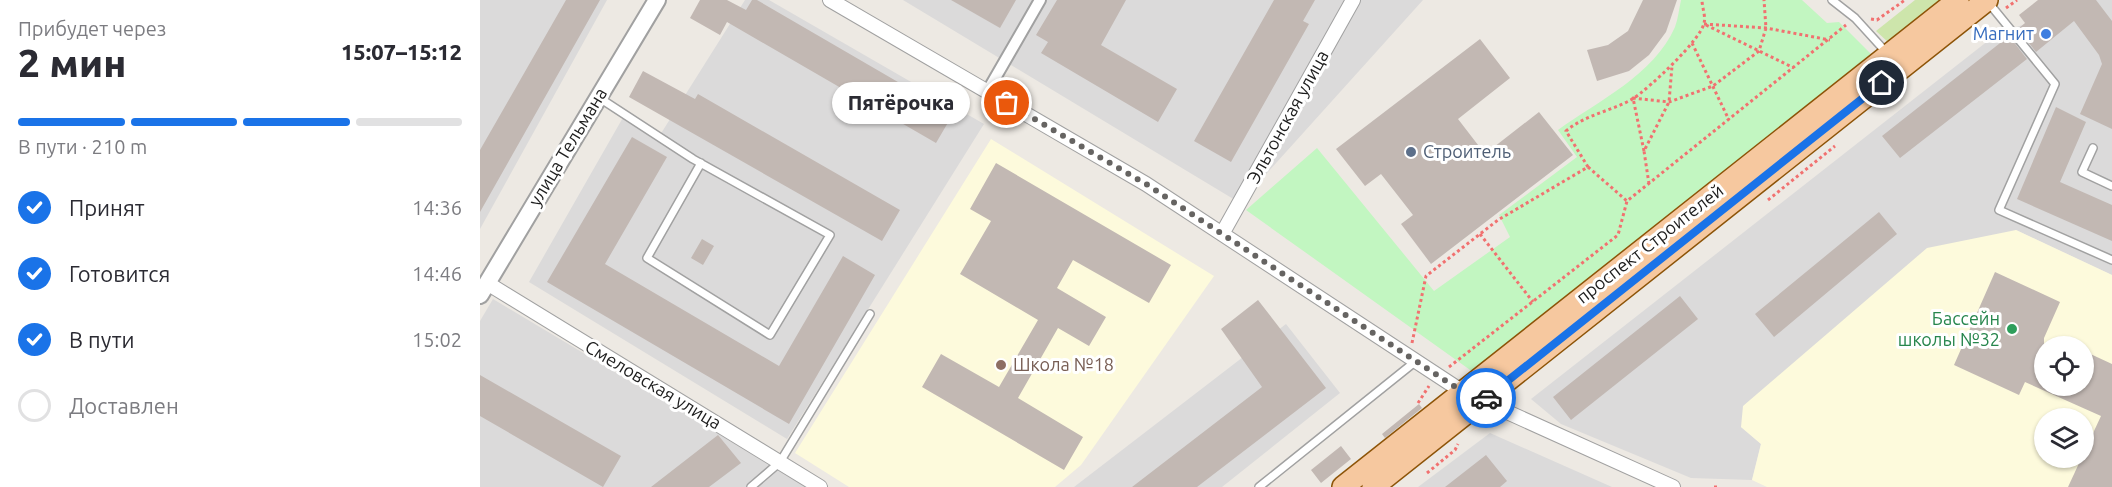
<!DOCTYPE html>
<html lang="ru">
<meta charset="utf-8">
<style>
:root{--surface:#fff;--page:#f7f7f7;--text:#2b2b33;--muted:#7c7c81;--line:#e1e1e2;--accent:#1a73e8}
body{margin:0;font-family:Ubuntu,sans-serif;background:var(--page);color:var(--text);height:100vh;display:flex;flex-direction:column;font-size:22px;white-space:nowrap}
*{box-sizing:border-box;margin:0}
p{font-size:20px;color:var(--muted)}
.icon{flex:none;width:33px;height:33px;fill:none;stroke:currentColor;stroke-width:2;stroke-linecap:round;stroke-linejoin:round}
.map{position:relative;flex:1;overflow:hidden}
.drawer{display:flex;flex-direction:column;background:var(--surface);width:480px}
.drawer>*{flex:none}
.tools{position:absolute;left:1554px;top:336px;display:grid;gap:12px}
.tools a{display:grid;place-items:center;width:60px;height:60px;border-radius:50%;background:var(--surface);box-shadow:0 2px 4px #0004;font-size:30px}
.pin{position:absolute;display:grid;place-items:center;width:51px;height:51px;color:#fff;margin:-26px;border:3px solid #fff;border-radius:50%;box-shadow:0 2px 6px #0007}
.courier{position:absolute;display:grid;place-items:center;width:60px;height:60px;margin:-30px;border:4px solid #1a73e8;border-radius:50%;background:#fff;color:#222;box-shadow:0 2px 8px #0007}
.bubble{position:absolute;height:42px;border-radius:21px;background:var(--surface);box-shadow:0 2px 4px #0004;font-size:20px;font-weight:800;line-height:42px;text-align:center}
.summary em{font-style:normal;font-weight:800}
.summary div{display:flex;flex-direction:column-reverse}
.summary{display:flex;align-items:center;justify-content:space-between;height:102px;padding:0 18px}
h1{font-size:39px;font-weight:800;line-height:45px}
.bar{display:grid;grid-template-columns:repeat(4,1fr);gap:9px 6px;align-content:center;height:72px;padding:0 18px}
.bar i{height:8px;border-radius:4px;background:var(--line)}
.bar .on{background:var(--accent)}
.bar p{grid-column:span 4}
ol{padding:0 18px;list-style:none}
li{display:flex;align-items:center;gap:18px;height:66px}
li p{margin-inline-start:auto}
li .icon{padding:6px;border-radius:50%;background:var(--accent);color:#fff;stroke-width:4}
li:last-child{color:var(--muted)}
li i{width:33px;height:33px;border:3px solid var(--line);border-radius:50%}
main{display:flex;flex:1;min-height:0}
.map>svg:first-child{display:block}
.residential{fill:#dbdada}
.education{fill:#fdfadc;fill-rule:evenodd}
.grass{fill:#cde5ab}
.park{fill:#c2f6c1}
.building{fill:#c2b8b3}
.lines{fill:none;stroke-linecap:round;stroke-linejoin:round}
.service-casing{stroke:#a1a1a1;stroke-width:10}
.pedestrian-casing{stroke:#a1a1a1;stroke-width:14}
.minor-casing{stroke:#a1a1a1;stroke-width:16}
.tertiary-casing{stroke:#a1a1a1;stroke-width:20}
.primary-casing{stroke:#8d5408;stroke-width:24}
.path{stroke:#f17170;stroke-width:3;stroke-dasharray:3 3;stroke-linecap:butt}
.service{stroke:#fff;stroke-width:7}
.pedestrian{stroke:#fff;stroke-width:10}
.minor{stroke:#fff;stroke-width:14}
.tertiary{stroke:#fff;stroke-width:16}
.primary{stroke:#f6c89f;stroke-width:21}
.done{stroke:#666462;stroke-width:6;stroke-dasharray:0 10.8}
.route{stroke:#1a73e8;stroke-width:8}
.shop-dot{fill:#3f7fe0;stroke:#fff;stroke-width:2}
.service-dot{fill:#5c6f8a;stroke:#fff;stroke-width:2}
.leisure-dot{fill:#2e9e5b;stroke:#fff;stroke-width:2}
.education-dot{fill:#8d6e63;stroke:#fff;stroke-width:2}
.labels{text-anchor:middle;stroke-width:6;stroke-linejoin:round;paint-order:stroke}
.shop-label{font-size:18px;fill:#366cbe;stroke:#fff;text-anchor:end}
.street-label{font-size:18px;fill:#1d1d1d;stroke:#fff}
.service-label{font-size:18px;fill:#4e5e75;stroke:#fff;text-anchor:start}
.leisure-label{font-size:18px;fill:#27864d;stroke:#fff;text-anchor:end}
.education-label{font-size:18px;fill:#785e54;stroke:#fff;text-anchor:start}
</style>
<main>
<section class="drawer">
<div class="summary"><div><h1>2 мин</h1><p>Прибудет через</p></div><em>15:07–15:12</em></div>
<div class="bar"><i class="on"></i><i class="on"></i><i class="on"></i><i></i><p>В пути · 210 m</p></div>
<ol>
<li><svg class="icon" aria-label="check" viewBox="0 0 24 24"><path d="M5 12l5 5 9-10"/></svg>Принят<p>14:36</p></li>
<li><svg class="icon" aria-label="check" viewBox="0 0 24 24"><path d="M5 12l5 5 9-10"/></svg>Готовится<p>14:46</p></li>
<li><svg class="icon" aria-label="check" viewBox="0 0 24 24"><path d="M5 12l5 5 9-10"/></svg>В пути<p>15:02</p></li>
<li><i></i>Доставлен</li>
</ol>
</section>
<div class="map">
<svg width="1632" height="487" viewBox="0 0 1632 487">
<rect width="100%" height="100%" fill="#ede9e3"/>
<!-- residential -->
<path class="residential" d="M 0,0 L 127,0 L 0,229 Z
M 265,0 L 289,0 L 504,124 L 307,439 L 49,282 L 145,114 L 180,135 Z
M 423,0 L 943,0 L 760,203 Z
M 1600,0 L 1632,0 L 1632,275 L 1536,230 L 1261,427 L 1281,444 L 1272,480 L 1211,478 L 1081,424 L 1051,399 L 1518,33 L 1586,11 Z
M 13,299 L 239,434 L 326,487 L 0,487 L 0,321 Z
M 806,324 L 860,393 L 742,487 L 594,487 Z
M 1010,433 L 1132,487 L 938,487 Z"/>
<!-- education -->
<path class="education" d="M 511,139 L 734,276 L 601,465 L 575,487 L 369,487 L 315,453 Z
M 1536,230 L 1632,275 L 1632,487 L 1287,487 L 1272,480 L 1281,444 L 1261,427 L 1263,406 L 1447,248 ZM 1564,346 L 1604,346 L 1604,386 L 1564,386 ZM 1564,418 L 1604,418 L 1604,458 L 1564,458 Z"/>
<!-- grass -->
<path class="grass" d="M 1435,0 L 1462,0 L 1409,43 L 1396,31 Z"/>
<!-- park -->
<path class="park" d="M 1201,0 L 1322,0 L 1347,23 L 1359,22 L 1391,54 L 993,372 L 766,210 L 837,148 L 954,291 L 1030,237 L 1019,215 L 1097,157 L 1078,130 C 1118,101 1174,75 1195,27 C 1198,19 1199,9 1201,0 Z"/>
<!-- building -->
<path class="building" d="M 86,0 L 120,0 L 0,212 L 0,150 Z
M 220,0 L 247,0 L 266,10 L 272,0 L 277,0 L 473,114 L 456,143 L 247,22 L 240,35 L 210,18 Z
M 471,0 L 536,0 L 520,28 Z
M 577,0 L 646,0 L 621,45 L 697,89 L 678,122 L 561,53 L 568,42 L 556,35 Z
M 794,0 L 835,0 L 823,21 L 829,24 L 751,162 L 714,141 Z
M 1163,0 L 1197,0 L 1186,32 L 1169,55 L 1149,71 L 1117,81 L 1107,50 L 1128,45 L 1148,31 Z
M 1558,0 L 1616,0 L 1632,21 L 1632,129 L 1600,114 L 1622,64 L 1619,55 L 1594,21 L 1556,52 L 1538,29 L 1545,23 L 1539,15 Z
M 1529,36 L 1547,59 L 1420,158 L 1402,136 Z
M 1000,39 L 1030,78 L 978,119 L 1005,154 L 1059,112 L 1093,155 L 951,264 L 921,224 L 933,215 L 901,174 L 885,186 L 856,149 Z
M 163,71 L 215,99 L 218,94 L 420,210 L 402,241 L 149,97 Z
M 1576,107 L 1606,122 L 1580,182 L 1632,205 L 1632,241 L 1537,199 Z
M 152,137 L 187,157 L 125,264 L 299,366 L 363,256 L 395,275 L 309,424 L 67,282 Z
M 516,163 L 691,265 L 669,303 L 593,260 L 577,288 L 626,317 L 609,346 L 578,328 L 538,398 L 603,437 L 584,470 L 442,387 L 461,354 L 519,387 L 558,320 L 480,274 L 511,221 L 490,209 Z
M 1399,212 L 1417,234 L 1294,337 L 1275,314 Z
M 222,239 L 234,246 L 223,265 L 211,258 Z
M 1515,272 L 1580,302 L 1564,338 L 1564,386 L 1604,386 L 1604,351 L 1632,364 L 1632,487 L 1588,487 L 1621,416 L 1545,382 L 1539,395 L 1474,365 Z
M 1200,296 L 1218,319 L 1091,420 L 1073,397 Z
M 778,300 L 846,388 L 717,487 L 652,487 L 782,387 L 741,329 Z
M 0,375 L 141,456 L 123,487 L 0,416 Z
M 939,404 L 942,408 L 905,438 L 902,434 Z
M 238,435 L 261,463 L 229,487 L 171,487 Z
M 861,446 L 871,459 L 841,483 L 831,470 Z
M 1006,455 L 1027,481 L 1020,487 L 965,487 Z"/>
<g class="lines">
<!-- service casing -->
<g class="service-casing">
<path id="service" d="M 1352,0 L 1375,18 L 1406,52
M 1508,2 L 1575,84 L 1519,210 L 1632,260
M 118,97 L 213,159 L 350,235 L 290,335 L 167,258 L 221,163
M 1613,148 L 1602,172 L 1632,186
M 271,487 L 300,462 L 390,314
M 779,487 L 936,361"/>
</g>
<!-- pedestrian casing -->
<g class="pedestrian-casing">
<path id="pedestrian" d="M 507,92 L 560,0"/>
</g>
<!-- minor casing -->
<g class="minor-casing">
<path id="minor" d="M 350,0 L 666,184 L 983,392 L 1193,487
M 742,234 L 873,0
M 7,283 L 340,487"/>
</g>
<!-- tertiary casing -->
<g class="tertiary-casing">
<path id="tertiary" d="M 0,295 L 177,0"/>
</g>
<!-- primary casing -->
<g class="primary-casing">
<path id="primary" d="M 863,487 L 1478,0
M 893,487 L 1507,0"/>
</g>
<!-- path -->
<path class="path" d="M 1526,8 L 1537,0
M 1391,19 L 1397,20 L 1425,0
M 1224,24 L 1286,28 L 1350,40
M 1226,25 L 1314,68
M 1212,43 L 1249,120
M 1164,151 L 1153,98 L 1189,102 L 1233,86 L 1279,51 L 1286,28 L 1284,0
M 1108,167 L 1147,201
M 1169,184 L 1164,151 L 1189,102 L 1192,66
M 1288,200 L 1355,146
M 1000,234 L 1053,302
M 932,343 L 946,276 L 1018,220 L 1108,167 L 1086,131 C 1106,114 1133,111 1154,98 C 1169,88 1221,40 1224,23 C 1226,17 1222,7 1222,0
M 969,367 L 1138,235 L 1147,201 L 1366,25
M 938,403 L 949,386
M 947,473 L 975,450 L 978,444
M 1234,487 L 1239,487"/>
<!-- service -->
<use href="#service" class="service"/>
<!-- pedestrian -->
<use href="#pedestrian" class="pedestrian"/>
<!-- minor -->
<use href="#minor" class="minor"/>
<!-- tertiary -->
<use href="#tertiary" class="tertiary"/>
<!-- primary -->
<use href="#primary" class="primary"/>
</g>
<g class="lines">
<!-- done -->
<path class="done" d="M 527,103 L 666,184 L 983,392 L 1002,401 L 1006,398"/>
<!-- route -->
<path class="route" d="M 1006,398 L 1402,83"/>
</g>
<!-- markers -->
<circle class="shop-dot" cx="1566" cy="34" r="6"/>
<circle class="service-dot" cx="931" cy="152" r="6"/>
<circle class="leisure-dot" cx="1532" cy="329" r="6"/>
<circle class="education-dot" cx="521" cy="365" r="6"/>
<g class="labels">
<!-- shop labels -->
<g class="shop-label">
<text x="1554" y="40">Магнит</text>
</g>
<!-- street labels -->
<g class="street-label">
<text transform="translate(808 117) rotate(-61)" y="6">Эльтонская улица</text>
<text transform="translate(88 147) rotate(-59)" y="6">улица Тельмана</text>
<text transform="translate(1170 244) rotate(-38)" y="6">проспект Строителей</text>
<text transform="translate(173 385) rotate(31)" y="6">Смеловская улица</text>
</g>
<!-- service labels -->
<g class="service-label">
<text x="943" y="158">Строитель</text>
</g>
<!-- leisure labels -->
<g class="leisure-label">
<text x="1520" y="325">Бассейн<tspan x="1520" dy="21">школы №32</tspan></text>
</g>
<!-- education labels -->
<g class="education-label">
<text x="533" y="371">Школа №18</text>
</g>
</g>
</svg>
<div class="tools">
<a><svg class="icon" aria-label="locate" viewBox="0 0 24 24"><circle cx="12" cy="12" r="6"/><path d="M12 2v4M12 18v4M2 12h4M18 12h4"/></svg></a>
<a><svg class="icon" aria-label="layers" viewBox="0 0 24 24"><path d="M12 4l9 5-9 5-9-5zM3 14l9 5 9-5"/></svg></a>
</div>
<div class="pin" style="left:527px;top:103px;background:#ea580c"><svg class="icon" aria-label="bag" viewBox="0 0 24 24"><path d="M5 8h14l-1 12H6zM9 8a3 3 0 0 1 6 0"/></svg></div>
<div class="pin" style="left:1402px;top:83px;background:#1f2937"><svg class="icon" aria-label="home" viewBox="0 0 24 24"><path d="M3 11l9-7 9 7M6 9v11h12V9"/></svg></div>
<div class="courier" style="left:1006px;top:398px"><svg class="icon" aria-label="car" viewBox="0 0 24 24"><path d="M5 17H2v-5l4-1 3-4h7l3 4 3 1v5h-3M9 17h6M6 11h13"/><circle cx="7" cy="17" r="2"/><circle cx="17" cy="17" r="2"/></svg></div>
<div class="bubble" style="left:352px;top:82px;width:138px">Пятёрочка</div>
</div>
</main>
